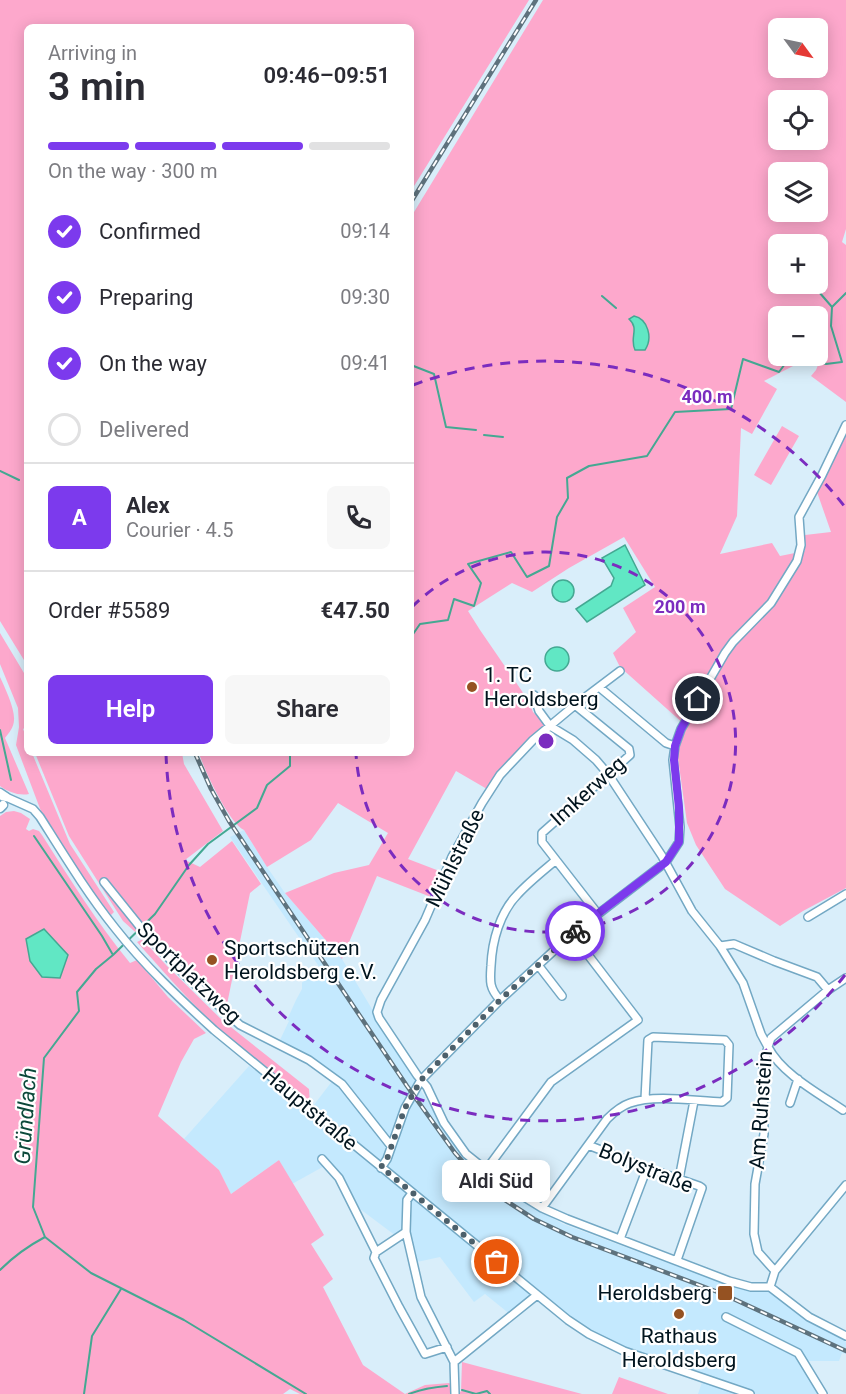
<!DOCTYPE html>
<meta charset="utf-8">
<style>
:root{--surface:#fff;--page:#f7f7f7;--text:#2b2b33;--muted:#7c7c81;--line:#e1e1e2;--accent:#7c3aed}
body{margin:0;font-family:Roboto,sans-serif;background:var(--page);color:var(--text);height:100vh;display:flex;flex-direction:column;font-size:22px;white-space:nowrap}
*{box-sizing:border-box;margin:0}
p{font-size:20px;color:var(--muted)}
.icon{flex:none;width:33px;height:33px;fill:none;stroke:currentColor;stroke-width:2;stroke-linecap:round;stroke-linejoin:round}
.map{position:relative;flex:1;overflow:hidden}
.side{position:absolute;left:24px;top:24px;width:390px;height:732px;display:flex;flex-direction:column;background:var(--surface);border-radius:9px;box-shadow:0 3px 15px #0003}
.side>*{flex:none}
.needle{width:39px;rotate:123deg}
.buttons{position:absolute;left:768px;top:18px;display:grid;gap:12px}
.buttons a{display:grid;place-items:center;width:60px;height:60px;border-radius:9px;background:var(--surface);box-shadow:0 3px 15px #0003;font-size:30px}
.pin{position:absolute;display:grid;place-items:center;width:51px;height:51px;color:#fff;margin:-26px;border:3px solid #fff;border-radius:50%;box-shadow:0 2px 6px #0007}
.courier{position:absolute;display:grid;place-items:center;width:60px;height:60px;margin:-30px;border:4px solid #7c3aed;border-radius:50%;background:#fff;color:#222;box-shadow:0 2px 8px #0007}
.bubble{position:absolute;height:42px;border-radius:9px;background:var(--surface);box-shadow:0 3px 15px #0003;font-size:20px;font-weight:600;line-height:42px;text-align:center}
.summary em{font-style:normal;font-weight:600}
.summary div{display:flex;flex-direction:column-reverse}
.summary{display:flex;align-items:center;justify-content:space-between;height:102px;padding:0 24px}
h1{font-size:39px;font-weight:600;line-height:45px}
.bar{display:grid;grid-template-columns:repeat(4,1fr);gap:9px 6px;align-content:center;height:72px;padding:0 24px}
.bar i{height:8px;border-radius:4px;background:var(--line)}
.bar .on{background:var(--accent)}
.bar p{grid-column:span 4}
.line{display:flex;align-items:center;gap:15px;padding:0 24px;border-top:2px solid var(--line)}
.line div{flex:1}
.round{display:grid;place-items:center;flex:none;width:63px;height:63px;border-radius:9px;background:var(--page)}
ol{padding:0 24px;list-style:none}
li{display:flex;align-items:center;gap:18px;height:66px}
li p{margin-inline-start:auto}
li .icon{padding:6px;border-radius:50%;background:var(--accent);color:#fff;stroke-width:4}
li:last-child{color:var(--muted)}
li i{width:33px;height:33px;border:3px solid var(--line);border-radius:50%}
.action{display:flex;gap:12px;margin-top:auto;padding:12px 24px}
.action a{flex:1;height:69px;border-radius:9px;background:var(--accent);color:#fff;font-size:24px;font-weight:600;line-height:69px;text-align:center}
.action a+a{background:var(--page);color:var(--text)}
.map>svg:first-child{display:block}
.built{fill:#c4e9fe}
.green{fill:#fda8cc;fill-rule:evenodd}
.water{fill:#61e7c4;stroke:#44a892;stroke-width:1.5}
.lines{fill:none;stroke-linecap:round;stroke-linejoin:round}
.stream{stroke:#44a892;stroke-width:2}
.minor-casing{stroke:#73a8c4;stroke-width:10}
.major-casing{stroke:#73a8c4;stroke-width:11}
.minor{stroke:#fff;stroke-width:7}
.major{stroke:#fff;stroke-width:8}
.rail-casing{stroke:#5e727d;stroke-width:4.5}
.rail{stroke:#fff;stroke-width:2;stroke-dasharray:7;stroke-linecap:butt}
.done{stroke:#4d606b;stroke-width:6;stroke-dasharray:0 10.8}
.route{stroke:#7c3aed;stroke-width:8}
.ring{fill:none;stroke:#7b2cbf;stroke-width:3;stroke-dasharray:10 8}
.poi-dot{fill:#955222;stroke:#fff;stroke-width:2}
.labels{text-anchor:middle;stroke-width:4.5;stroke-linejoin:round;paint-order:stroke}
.poi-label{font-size:21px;fill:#01141e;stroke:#fff;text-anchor:start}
.street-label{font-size:21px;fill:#01141e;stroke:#fff}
.water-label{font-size:22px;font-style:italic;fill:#0c483a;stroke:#fff}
.centre{fill:#7b2cbf;stroke:#fff;stroke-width:3}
.ring-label{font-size:18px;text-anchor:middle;font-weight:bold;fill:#7b2cbf;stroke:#fff;stroke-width:4.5;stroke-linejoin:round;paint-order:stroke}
</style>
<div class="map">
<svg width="846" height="1394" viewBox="0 0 846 1394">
<rect width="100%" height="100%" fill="#d9eefa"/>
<!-- built -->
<path class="built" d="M 244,830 L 267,867 L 285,893 L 342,959 L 441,1124 L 463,1155 L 506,1192 L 563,1224 L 676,1266 L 752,1291 L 767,1291 L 846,1342 L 846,1354 L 842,1353 L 839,1361 L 805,1361 L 825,1394 L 698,1394 L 702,1382 L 624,1350 L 591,1333 L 538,1293 L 511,1315 L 485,1294 L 474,1302 L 440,1257 L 417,1262 L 404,1242 L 356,1206 L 328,1164 L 292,1184 L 279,1160 L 231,1194 L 219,1170 L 184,1139 L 249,1066 L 310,1110 L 333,1080 L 279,1042 L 289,1021 L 287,1020 L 296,1000 L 302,989 L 302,983 L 304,978 L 308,975 L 313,976 L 320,968 L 230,837 Z"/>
<!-- green -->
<path class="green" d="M 0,0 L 529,0 L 411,191 L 411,27 L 27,27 L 27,665 L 0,621 Z
M 543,0 L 846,0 L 846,229 L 842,242 L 846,245 L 846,402 L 811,376 L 816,370 L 818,365 L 806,356 L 818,356 L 818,316 L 778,316 L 778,356 L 798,356 L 795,365 L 764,381 L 777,389 L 752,434 L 741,428 L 737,516 L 720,554 L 772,543 L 780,556 L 805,551 L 805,535 L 831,532 L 817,492 L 846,432 L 846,888 L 803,911 L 780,926 L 725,889 L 696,845 L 687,823 L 677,751 L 685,725 L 620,667 L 613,653 L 636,632 L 623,608 L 655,587 L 624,537 L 569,568 L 532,592 L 512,583 L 468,611 L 480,630 L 528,700 L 533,712 L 545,724 L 487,789 L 456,771 L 408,859 L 442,872 L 431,897 L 377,876 L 342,959 L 285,893 L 334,873 L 369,865 L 388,833 L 338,803 L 311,840 L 267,867 L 244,830 C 229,823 204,770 199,753 L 411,753 L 411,217 ZM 778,28 L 818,28 L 818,68 L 778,68 ZM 778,100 L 818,100 L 818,140 L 778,140 ZM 778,172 L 818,172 L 818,212 L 778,212 ZM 778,244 L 818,244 L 818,284 L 778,284 Z
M 782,426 L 799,436 L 771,485 L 754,475 Z
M 0,633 L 27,678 L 27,726 L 23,729 L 27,739 L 27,753 L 32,753 L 70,844 L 114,912 L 111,915 L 83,878 L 44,818 L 39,806 L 16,745 L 19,727 L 18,708 L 0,664 Z
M 0,677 C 5,688 15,709 14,720 C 14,727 9,733 5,738 L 29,794 C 19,796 8,792 0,786 Z
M 35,753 L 182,753 L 184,764 L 223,831 L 185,860 L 200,867 L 232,841 L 261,884 L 250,893 L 226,1009 L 144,941 L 167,966 L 222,1020 L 309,1089 L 310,1104 C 278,1078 245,1052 214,1024 C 186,998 162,970 137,942 L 143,939 L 123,921 L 69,836 Z
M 14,811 L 21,813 L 30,819 L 26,829 L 29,831 L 33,829 L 39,831 L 42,835 C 70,879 97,923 130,963 L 137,960 L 168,997 L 206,1033 L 194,1039 L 181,1062 L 158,1116 L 219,1170 L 231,1194 L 279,1160 L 324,1235 L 311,1244 L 333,1279 L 323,1287 L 363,1365 L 405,1394 L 425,1385 L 449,1383 L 461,1392 L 462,1362 L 582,1394 L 300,1394 L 290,1389 L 283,1394 L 0,1394 L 0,816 L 6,812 Z
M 619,1377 L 668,1394 L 612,1394 Z"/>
<!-- water -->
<path class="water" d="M 634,316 C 648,319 653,338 645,350 L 635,350 C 629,337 640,329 629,319 Z
M 625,545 L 645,585 L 587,622 L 576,609 L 611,586 L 614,578 L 602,558 Z
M552 591a11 11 0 1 1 22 0a11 11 0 1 1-22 0Z
M545 659a12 12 0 1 1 24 0a12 12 0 1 1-24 0Z
M 44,929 L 68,955 L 60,978 L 42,977 L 30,961 L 26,939 Z"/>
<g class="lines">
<!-- stream -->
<path class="stream" d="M 819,292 L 832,307
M 602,296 L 616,308
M 811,356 L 826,364 L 842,362 L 831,326 L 832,307 L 846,293
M 411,365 L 434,374 L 446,427 L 476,430
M 484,435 L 503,437
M 0,471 L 19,480
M 411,637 L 420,624 L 448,620 L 454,599 L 474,606 L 481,583 L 468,564 L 511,552 L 527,577 L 549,566 L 557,517 L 568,498 L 567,478 L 589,466 L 647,456 L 675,412 L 731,409 L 743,359 L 779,372 L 791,356
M 0,730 L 11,780
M 290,753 L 290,766 L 267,785 L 257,808 L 208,844 L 189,865 L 155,914 L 113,955 L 96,969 L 77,992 L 79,1011 L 44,1058 L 33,1207 L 45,1237 L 91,1273 L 184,1320 L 306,1394
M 34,836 L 102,936 L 113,955
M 0,1270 C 14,1256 28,1246 45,1237
M 462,1390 L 476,1394 L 487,1391 L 490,1394
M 84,1394 L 92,1336 L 121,1289
M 409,1394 C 422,1389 434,1387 447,1386"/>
<!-- minor casing -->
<g class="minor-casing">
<path id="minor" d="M 620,671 L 575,705 L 533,740 L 500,775 L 482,803 L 452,857 L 425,920 L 381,1000 L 377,1012 L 379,1018 L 417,1075 L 427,1087 L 444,1123 L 466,1154 L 486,1170 L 521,1195 L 542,1208 L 567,1219 L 729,1281 L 751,1287 L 770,1287
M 599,687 L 666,743 L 675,746
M 534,695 L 539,711 L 550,726 L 573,740 L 596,760 L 608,774 L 662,856 L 692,911 L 720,946 L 743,983 L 761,1034 L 768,1047 L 763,1066 L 764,1134 L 755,1184 L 754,1234 L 758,1252 L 775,1271
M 575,705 L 629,749 L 630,755 L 542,833 L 542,842 L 598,914
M 3,797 L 6,797 L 33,809 L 40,817 C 64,855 87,893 115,928 C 144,965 179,998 214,1030 L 568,1320 L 589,1334 L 624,1351 L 750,1394
M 104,882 L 145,933 L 186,976 L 240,1025 L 309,1060 L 342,1084 L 391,1146
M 808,917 L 846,894
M 720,946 L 734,944 L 774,961 L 817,977 L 828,990
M 538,965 L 562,996
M 500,1000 C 489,988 490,981 491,966 C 492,941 500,912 518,894 C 529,882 543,871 556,860
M 790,1103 L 798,1079
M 843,1110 C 818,1093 782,1074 768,1047 L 771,1038 L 828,990 L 846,978
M 588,1145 L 647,1168 L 699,1186 L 702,1188 L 677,1260
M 322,1159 L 339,1178 L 376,1252 L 374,1258 L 399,1307 L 425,1354 L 447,1347
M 381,1168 L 387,1159 L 405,1108 L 421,1080 L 500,1000 L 572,934 L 666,862 L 679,842 L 680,827 L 673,760 L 675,746 L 681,729 L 725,653 L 733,642 L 771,603 L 797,561 L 801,545 L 799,517 L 822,475 L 846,425
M 486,1170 L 551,1082 L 638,1020 L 572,934
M 679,1179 L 694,1101
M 412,1193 L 407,1200 L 406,1232 L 421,1297 L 454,1362 L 455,1394
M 542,1208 L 607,1119 C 613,1113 621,1106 630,1103 C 655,1094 695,1101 722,1102 L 727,1098 L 729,1045 L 725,1040 L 653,1037 L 648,1040 L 645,1099
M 620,1239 L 647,1168
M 376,1252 L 406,1232
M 770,1287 L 775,1271 L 846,1185
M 770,1287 L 809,1317 L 846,1336
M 726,1317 L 798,1353 L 823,1394
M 454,1362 L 537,1295"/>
</g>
<!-- major casing -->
<g class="major-casing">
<path id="major" d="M 0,793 L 6,797
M 0,808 L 3,805"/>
</g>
<!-- minor -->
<use href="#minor" class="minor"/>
<!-- major -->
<use href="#major" class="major"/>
<!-- rail casing -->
<g class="rail-casing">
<path id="rail" d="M 411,202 L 536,0
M 195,753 L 211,789 L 229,821 L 407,1086 L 455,1153 L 471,1171 L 502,1198 L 534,1219 L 572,1237 L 723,1294 L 846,1351"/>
</g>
<!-- rail -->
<use href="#rail" class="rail"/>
</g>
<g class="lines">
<!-- done -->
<path class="done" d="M 497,1262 L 381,1167 L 387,1159 L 405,1108 L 421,1080 L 500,1000 L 575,931"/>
<!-- route -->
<path class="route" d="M 575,931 L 666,862 L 679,842 L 679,808 L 674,760 L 675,746 L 681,729 L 698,699"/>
</g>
<!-- distance rings -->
<g class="ring">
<path d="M412 607A190 190 0 1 1 356 754"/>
<path d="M845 975A380 380 0 0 1 166 754M413 385A380 380 0 0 1 845 507"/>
</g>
<!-- markers -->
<g class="poi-dot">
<circle cx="472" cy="687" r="6"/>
<circle cx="212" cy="960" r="6"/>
<rect x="717" y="1285" width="16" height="16" rx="3"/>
<circle cx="679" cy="1314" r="6"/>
</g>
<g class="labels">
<!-- poi labels -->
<g class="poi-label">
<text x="484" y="682">1. TC<tspan x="484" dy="24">Heroldsberg</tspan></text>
<text x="224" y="955">Sportschützen<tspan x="224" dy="24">Heroldsberg e.V.</tspan></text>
<text x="712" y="1300" text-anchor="end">Heroldsberg</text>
<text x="679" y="1343" text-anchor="middle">Rathaus<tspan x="679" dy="24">Heroldsberg</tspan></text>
</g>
<!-- street labels -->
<g class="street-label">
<text transform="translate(588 791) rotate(-42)" y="7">Imkerweg</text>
<text transform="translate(455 858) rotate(-64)" y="7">Mühlstraße</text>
<text transform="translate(189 973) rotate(44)" y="7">Sportplatzweg</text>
<text transform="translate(310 1109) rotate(40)" y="7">Hauptstraße</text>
<text transform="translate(761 1110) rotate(-86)" y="7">Am Ruhstein</text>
<text transform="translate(646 1168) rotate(22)" y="7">Bolystraße</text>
</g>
<!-- water labels -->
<g class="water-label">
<text transform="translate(25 1116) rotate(-86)" y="8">Gründlach</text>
</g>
</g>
<circle cx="546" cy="741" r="9" class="centre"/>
<g class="ring-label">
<text x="707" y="403">400 m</text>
<text x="680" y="613">200 m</text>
</g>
</svg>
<div class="buttons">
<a><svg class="needle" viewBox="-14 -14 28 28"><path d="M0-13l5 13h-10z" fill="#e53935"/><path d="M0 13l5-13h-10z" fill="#7c7c81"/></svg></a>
<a><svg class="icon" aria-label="locate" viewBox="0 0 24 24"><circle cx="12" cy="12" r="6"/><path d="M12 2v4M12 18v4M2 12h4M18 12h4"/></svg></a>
<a><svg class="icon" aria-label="layers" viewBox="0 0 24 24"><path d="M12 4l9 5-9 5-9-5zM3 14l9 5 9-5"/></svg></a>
<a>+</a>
<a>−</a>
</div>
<div class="pin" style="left:497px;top:1262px;background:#ea580c"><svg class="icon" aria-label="bag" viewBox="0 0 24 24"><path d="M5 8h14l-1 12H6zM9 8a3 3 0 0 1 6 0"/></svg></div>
<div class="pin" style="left:698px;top:699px;background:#1f2937"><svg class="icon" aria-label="home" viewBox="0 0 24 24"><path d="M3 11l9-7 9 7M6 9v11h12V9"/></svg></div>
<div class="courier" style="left:575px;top:931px"><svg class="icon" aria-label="bike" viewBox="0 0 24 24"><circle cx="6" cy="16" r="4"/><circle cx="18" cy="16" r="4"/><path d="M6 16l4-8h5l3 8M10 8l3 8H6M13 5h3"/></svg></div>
<div class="bubble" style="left:442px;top:1160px;width:108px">Aldi Süd</div>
<section class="side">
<div class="summary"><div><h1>3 min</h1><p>Arriving in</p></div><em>09:46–09:51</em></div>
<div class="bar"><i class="on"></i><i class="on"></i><i class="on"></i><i></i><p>On the way · 300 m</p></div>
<ol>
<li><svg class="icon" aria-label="check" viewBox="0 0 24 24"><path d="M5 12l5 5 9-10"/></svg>Confirmed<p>09:14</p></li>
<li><svg class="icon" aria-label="check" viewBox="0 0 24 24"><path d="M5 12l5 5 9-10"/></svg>Preparing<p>09:30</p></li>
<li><svg class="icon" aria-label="check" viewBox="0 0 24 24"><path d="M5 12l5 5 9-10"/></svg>On the way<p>09:41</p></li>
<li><i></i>Delivered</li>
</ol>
<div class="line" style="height:108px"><b class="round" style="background:var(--accent);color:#fff">A</b><div><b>Alex</b><p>Courier · 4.5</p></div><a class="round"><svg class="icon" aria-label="phone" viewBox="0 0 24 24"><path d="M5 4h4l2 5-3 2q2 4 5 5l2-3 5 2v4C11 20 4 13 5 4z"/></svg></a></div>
<div class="line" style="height:78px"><div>Order #5589</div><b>€47.50</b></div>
<div class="action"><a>Help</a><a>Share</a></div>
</section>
</div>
